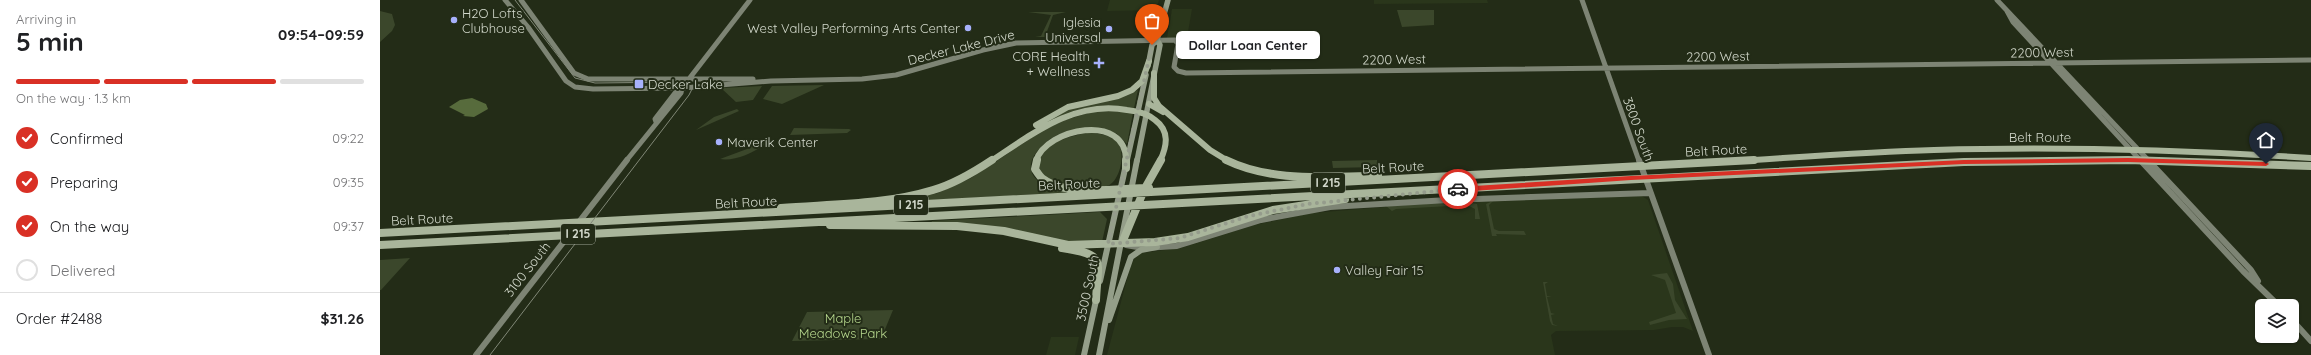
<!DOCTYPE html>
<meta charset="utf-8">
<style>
:root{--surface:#fff;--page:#f6f6f6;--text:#202124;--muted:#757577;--line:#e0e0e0;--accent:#d93025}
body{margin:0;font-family:Quicksand,sans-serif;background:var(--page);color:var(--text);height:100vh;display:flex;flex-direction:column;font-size:15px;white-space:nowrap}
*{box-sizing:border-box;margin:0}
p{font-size:13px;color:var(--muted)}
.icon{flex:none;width:22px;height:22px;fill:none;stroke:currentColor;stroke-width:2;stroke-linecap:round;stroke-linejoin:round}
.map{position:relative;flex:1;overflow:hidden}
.side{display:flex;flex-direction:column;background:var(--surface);width:380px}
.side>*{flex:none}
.tools{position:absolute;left:1875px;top:299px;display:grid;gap:8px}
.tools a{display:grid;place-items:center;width:44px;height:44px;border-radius:6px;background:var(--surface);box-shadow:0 1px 3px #0004;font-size:20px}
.pin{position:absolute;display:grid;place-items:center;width:34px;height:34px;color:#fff;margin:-41px -17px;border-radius:50% 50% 50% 0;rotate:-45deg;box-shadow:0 0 4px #0007}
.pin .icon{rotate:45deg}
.courier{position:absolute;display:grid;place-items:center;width:40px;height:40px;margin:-20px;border:3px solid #d93025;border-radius:50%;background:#fff;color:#222;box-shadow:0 1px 5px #0007}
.bubble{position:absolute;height:28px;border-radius:6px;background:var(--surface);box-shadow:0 1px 3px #0004;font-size:13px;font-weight:700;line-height:28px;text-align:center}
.headline em{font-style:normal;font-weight:700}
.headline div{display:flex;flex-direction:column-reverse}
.headline{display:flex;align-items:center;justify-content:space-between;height:68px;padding:0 16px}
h1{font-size:26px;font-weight:700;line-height:30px}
.bar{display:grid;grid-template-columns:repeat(4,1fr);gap:6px 4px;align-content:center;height:48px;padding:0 16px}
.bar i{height:5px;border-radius:3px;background:var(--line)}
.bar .on{background:var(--accent)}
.bar p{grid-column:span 4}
.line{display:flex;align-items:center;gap:10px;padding:0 16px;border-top:1px solid var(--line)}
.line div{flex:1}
ol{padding:0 16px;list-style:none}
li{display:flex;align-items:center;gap:12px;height:44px}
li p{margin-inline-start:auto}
li .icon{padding:4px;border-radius:50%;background:var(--accent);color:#fff;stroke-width:4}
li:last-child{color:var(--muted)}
li i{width:22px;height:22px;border:2px solid var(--line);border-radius:50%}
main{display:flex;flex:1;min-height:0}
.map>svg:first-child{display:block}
.built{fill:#2a361b}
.green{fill:#3b472b}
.water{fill:#576b3c}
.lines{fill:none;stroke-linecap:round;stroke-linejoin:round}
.secondary-far1{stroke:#7d8474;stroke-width:5}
.secondary{stroke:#7d8474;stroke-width:6}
.primary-far1{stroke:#949e89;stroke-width:5.5}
.primary{stroke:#949e89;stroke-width:6}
.highway-far1{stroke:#a9b59b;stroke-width:6}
.highway{stroke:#a9b59b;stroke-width:8}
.tram{stroke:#818877;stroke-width:1}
.route{fill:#d93025}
.done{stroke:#959c8c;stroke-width:4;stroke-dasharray:0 7.2}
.poi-dot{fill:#a7b1fc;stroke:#232c17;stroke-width:1.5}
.labels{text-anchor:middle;stroke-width:4;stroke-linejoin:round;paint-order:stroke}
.shield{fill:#232c17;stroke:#9ea495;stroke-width:1}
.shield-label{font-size:12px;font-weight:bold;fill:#d2d8cb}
.poi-label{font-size:13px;fill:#d2d8cb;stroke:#232c17;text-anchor:start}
.street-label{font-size:13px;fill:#d2d8cb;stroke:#232c17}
.park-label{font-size:13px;fill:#b7d88e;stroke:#232c17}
</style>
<main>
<section class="side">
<div class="headline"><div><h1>5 min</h1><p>Arriving in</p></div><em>09:54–09:59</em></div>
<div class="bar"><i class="on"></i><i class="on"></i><i class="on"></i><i></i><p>On the way · 1.3 km</p></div>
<ol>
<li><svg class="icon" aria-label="check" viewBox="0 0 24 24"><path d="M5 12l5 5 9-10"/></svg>Confirmed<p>09:22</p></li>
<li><svg class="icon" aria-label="check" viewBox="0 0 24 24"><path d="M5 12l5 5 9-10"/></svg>Preparing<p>09:35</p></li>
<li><svg class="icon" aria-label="check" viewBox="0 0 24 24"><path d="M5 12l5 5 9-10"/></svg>On the way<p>09:37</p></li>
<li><i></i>Delivered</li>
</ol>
<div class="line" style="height:52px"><div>Order #2488</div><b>$31.26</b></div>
</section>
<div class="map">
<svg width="1931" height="355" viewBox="0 0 1931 355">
<rect width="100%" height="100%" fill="#232c17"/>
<!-- built -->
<path class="built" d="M 730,0 L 779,0 L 776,10 L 727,11 Z
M 994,0 L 1107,0 L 1108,3 L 994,4 Z
M 792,9 L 812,9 L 807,38 L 787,38 Z
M 1262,196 L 1268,200 L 1313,331 L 1303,327 L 1292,327 L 1274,330 L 1176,331 L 1171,335 L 1175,355 L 727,355 L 750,268 L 754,259 L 761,253 L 801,248 L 874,225 L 932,213 L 1052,203 Z
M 671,337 L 699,337 L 695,355 L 666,355 Z"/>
<!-- green -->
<path class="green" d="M 1017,10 L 1054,10 L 1054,25 L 1022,27 Z
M 0,11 L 12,14 L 15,25 L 12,31 L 0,42 Z
M 648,12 L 686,12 L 673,15 L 665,37 L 655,37 L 661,36 L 671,15 Z
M 444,85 L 402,104 L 383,99 L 392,86 Z
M 382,86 L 373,100 L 356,102 L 341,88 Z
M 758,90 L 754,108 L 723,106 L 655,129 L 681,111 L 749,94 Z
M 357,109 L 359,111 L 316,130 L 334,117 Z
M 735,110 L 753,113 L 747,144 L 736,133 C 720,133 701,129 686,132 C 667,136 635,165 660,182 C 670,188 682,189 693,192 L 518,202 L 558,193 L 591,178 L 672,124 L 715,111 Z
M 414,128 L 469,129 L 471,130 L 467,133 L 410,135 Z
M 707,133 C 717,133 731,134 738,143 C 746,153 740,182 727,186 C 719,189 682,186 675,183 C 669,182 664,175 660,172 C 651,146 689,136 707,133 Z
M 384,138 L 391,140 C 379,150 356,162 340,159 L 367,149 Z
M 997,160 L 997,167 L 953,168 L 952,161 Z
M 1113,201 L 1109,205 L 1114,229 L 1119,231 L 1144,231 L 1146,235 L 1116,234 L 1117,236 L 1112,236 L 1106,204 Z
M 1086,202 L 1097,204 L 1100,219 L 1092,219 L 1095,219 L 1095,209 L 1087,205 L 1016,209 L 1012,211 L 1006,206 Z
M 720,212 L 727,219 L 722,242 L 682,243 L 551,223 L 552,221 Z
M 30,258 L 1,290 L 0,290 L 0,260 Z
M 1287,273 L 1293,284 L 1295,300 L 1307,319 L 1289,320 L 1270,325 L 1269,322 L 1296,313 L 1285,280 L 1271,275 Z
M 1163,282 L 1168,282 L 1165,284 L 1167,296 L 1172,296 L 1167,297 L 1171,313 L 1175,314 L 1171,315 L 1173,324 L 1178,326 L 1172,325 L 1170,321 Z
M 513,310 L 501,339 L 412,341 L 427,312 Z"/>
<!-- water -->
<path class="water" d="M 92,98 L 106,104 L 108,109 L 94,117 L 83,116 L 85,115 L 69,107 L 80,100 Z"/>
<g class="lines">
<!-- secondary-far1 -->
<path class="secondary-far1" d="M 125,0 L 148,27 L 186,81 L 195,87 L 213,89 L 302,88 L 391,81 L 482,79 L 516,75 L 603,50 L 636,43 L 795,40 L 798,44 L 794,67 L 798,71 L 806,73 L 1931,60
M 141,0 L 194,73 L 208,79 L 373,79
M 1202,0 L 1259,161
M 1617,0 L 1769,161
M 1627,11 L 1633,22 L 1761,161
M 276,122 L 275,119 L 295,93 L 302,88 L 370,0
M 246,161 L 301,93 L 302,88"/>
<!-- secondary -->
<path class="secondary" d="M 1259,160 L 1329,355
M 1760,160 L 1863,271 L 1899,306
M 1768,160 L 1871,270 L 1878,281
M 746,245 L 763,248 L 797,246 L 881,220 L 950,207 L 1068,200 L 1270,193
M 1912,320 L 1931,341
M 96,355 L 247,160"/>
<!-- primary-far1 -->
<path class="primary-far1" d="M 768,66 L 772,45 L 777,40 L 788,0
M 747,161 L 766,75
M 757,161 L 780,45 L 777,40"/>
<!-- primary -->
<path class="primary" d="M 720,281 L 747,160
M 729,320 L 751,257 L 761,250 L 777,247
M 704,355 L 717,296
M 719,355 L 757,160"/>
<!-- highway-far1 -->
<path class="highway-far1" d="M 774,73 L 774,98 L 779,106 L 830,150 L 848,161
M 769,104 L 783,112
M 656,125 L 688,107 L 738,96 L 752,90 L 762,81 L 769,61
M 611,161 C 652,134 695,100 747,110 C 757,111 767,113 775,120 C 790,131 787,146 780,161
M 656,161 C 666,128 747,112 746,161
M 1355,161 C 1421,157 1488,152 1554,150 C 1679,146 1806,150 1931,158
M 1696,161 L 1767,161"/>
<!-- highway -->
<path class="highway" d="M 657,160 L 655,169 C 657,172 660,177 663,179 C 687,197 740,188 769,188
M 846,160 C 893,183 948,176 998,176
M 746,168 L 746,160
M 401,208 C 451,204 504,205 553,190 C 574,184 594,172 612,160
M 450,225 L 577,226 L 624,231 L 688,245 L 775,242 L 808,237 L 893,210 L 965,199
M 0,233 L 1374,160
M 742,243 L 764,190 L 781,160
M 0,245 L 1584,162 L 1748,160 L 1931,166
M 682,248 C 727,255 718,258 716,300"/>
<!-- tram -->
<path class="tram" d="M 110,355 L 309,95 L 313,87 L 304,82 L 215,83 L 195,78 L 135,0"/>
</g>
<!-- route -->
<path class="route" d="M 1748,158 L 1886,162 L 1889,164 L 1886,166 L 1748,162 L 1584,164 L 1251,180 L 1078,192 L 1075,189 L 1078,187 L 1251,176 L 1584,160 Z"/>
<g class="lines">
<!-- done -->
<path class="done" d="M 772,45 L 728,244 L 800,238 L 869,216 L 928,204 L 1078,189"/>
</g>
<!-- markers -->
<g class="poi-dot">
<circle cx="74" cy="20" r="4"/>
<circle cx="588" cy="28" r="4"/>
<circle cx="729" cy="29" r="4"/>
<path d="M717 57h4v4h4v4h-4v4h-4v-4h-4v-4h4z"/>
<rect x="254" y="79" width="10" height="10" rx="2"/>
<circle cx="339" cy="142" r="4"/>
<circle cx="957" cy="270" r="4"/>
</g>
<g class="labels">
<!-- shield labels -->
<g class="shield">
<rect x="931" y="173" width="34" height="20" rx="3"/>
<rect x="514" y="195" width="34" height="20" rx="3"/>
<rect x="181" y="224" width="34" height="20" rx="3"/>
</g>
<g class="shield-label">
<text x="948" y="187">I 215</text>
<text x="531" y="209">I 215</text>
<text x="198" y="238">I 215</text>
</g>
<!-- poi labels -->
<g class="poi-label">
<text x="82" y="18">H2O Lofts<tspan x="82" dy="15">Clubhouse</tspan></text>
<text x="721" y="27" text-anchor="end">Iglesia<tspan x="721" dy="15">Universal</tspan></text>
<text x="580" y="33" text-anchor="end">West Valley Performing Arts Center</text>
<text x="710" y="61" text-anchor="end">CORE Health<tspan x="710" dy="15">+ Wellness</tspan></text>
<text x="268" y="89">Decker Lake</text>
<text x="347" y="147">Maverik Center</text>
<text x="965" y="275">Valley Fair 15</text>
</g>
<!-- street labels -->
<g class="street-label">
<text transform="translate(581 47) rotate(-14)" y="5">Decker Lake Drive</text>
<text transform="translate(1662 52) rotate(-1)" y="5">2200 West</text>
<text transform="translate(1338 56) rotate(-1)" y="5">2200 West</text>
<text transform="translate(1014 59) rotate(-1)" y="5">2200 West</text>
<text transform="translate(1259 129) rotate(70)" y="5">3800 South</text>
<text x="1660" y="142">Belt Route</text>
<text transform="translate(1336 150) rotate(-3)" y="5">Belt Route</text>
<text transform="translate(1013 167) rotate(-3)" y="5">Belt Route</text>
<text transform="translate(689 184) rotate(-3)" y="5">Belt Route</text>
<text transform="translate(366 202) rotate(-3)" y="5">Belt Route</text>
<text transform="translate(42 219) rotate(-3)" y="5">Belt Route</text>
<text transform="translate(147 269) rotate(-52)" y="5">3100 South</text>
<text transform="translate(707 288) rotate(-78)" y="5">3500 South</text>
</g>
<!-- park labels -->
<g class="park-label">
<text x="463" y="323">Maple<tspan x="463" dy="15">Meadows Park</tspan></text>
</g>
</g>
</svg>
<div class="tools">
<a><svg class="icon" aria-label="layers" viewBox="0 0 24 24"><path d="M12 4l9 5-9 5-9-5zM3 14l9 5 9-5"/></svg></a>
</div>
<div class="pin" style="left:772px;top:45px;background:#ea580c"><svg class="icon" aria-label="bag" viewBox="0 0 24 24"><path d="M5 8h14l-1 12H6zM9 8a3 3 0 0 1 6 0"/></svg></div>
<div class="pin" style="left:1886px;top:164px;background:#1f2937"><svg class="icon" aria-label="home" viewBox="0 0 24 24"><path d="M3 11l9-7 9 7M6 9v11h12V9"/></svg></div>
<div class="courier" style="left:1078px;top:189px"><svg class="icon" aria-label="car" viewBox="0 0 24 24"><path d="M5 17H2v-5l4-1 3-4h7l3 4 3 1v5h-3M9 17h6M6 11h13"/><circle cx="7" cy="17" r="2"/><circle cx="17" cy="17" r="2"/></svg></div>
<div class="bubble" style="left:796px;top:31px;width:144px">Dollar Loan Center</div>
</div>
</main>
